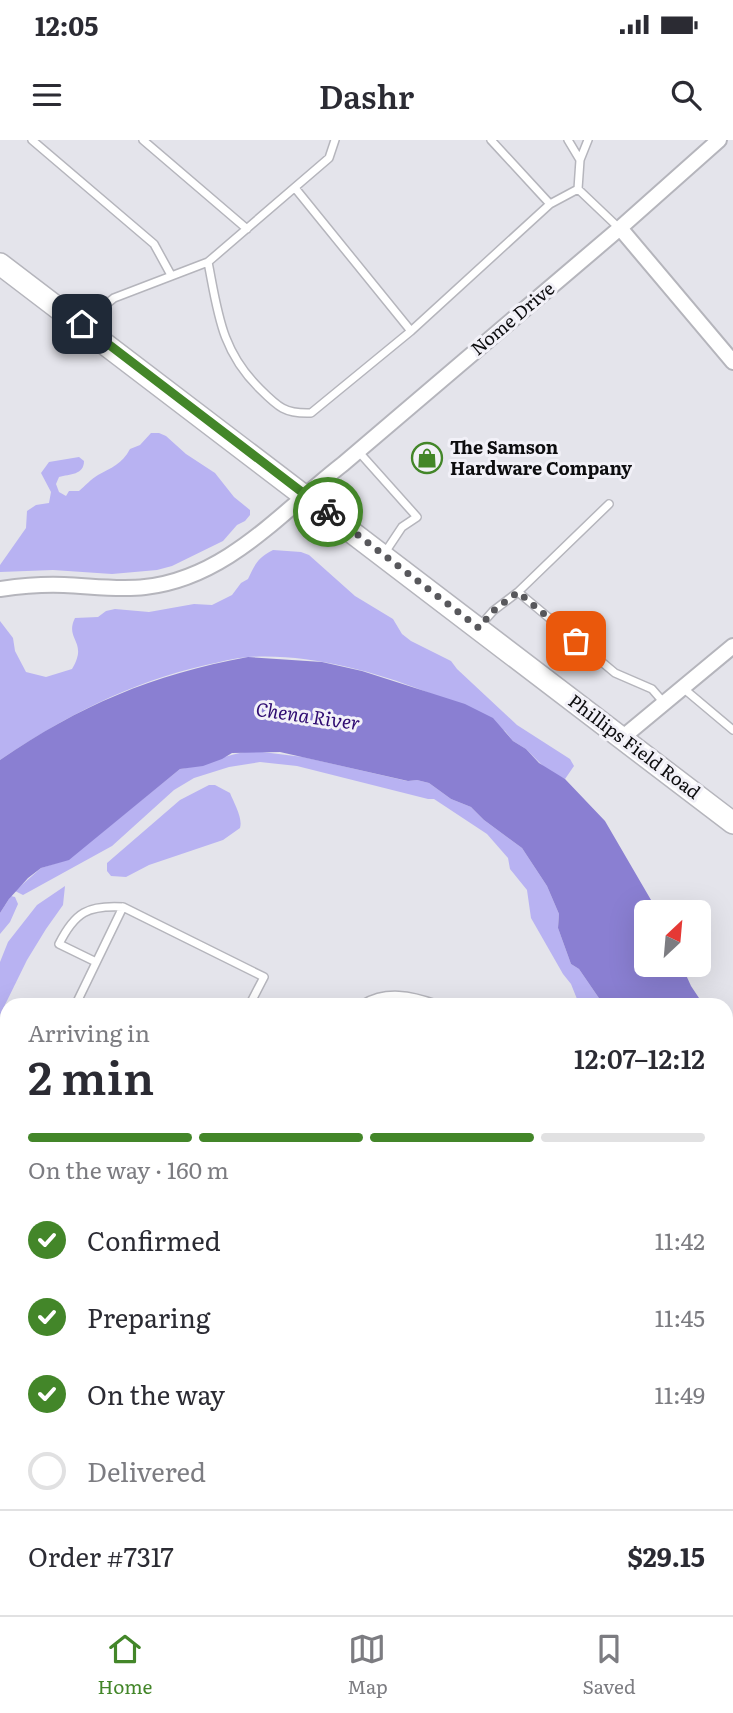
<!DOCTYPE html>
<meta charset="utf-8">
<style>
:root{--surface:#fff;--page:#f7f7f7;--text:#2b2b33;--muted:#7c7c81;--line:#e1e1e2;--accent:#438629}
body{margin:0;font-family:Literata,serif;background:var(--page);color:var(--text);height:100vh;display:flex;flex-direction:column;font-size:26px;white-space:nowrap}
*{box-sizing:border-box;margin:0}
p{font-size:23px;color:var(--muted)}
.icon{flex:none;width:38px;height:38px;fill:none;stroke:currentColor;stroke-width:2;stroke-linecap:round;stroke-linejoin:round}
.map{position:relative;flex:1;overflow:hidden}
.sheet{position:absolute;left:0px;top:858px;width:733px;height:618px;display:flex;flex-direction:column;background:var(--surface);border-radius:21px 21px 0 0;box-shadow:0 7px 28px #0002}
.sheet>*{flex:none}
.needle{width:46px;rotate:26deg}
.controls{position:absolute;left:634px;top:760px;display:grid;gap:14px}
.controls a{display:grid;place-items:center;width:77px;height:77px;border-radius:10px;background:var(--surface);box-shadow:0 7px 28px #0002;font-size:35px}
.pin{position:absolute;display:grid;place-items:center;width:60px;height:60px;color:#fff;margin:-30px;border-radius:14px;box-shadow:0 4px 10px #0006}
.courier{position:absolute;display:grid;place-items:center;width:70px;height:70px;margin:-35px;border:5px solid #438629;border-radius:50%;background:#fff;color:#222;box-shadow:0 2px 9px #0007}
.head em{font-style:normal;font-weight:600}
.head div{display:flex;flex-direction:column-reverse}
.head{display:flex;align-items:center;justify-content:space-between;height:119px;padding:0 28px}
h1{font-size:46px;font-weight:600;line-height:52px}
.bar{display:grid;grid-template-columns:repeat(4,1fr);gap:10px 7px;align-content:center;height:84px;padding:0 28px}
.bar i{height:9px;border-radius:5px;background:var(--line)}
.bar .active{background:var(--accent)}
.bar p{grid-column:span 4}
.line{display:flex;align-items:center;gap:18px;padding:0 28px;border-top:2px solid var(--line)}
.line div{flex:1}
ol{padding:0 28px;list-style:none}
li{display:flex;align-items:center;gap:21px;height:77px}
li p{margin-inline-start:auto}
li .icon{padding:7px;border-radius:50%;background:var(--accent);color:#fff;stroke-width:4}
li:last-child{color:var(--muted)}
li i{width:38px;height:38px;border:4px solid var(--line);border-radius:50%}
.status{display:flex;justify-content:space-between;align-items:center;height:49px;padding:0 35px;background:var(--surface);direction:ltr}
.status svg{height:19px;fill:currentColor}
header{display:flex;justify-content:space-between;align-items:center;height:91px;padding:0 28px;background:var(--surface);font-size:32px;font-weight:600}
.tabs{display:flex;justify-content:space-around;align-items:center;height:98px;border-top:2px solid var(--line);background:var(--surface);font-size:19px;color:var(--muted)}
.tabs a{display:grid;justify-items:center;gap:4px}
.tabs .active{color:var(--accent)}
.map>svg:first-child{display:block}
.green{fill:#b8b2f2}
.water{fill:#8a7fd2}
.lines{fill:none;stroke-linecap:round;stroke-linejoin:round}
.lane-casing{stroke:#b5b5bc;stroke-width:10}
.street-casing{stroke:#b5b5bc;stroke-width:18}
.secondary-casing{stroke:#b5b5bc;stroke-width:24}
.lane{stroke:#fff;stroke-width:7}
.street{stroke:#fff;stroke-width:14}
.secondary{stroke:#fff;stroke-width:21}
.done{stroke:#58585c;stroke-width:7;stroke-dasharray:0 12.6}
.route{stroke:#438629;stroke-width:9}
.labels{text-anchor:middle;stroke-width:6;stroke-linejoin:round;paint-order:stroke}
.street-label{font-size:18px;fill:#0d0d0f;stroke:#f2f1f8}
.poi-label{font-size:18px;font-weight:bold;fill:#0d0d0f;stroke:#f2f1f8;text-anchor:start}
.water-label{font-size:19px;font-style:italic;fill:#2e0b71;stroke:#f2f1f8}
</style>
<div class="status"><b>12:05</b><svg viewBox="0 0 49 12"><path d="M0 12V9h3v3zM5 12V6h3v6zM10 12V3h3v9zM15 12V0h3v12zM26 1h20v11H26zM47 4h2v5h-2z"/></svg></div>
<header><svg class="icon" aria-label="menu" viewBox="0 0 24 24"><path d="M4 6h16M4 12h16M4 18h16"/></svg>Dashr<svg class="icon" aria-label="search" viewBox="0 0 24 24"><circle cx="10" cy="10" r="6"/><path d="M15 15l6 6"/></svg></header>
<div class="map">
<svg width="733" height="1475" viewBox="0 0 733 1475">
<rect width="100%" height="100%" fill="#e4e4eb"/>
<!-- green -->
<path class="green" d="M 151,293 L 159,293 L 166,296 L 186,314 L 215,333 L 234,357 L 250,370 L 250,375 L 245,381 L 237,385 L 223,401 L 172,426 L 157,430 L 112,434 L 53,430 L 0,432 L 0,425 L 26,388 L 27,371 L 36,365 L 49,363 L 51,352 L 41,333 L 49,322 L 79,317 L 84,321 C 84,335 70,334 59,337 L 56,344 L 59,352 L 66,356 L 69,351 L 79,351 C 85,346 91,339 98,335 C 111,328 122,324 130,309 L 140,305 Z
M 273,410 L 301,412 L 309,415 L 355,456 L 393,479 L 402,494 L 411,501 L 451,521 L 457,529 L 517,585 L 570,619 L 574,626 L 565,639 L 548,631 L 526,609 L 513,601 L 505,591 C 478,577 452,562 424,551 C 371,530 305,513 248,517 C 234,518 220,522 206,525 C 130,542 64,577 0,620 L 0,481 L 13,498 L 15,511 L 26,532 L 46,537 L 72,529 C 89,501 64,500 75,478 L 98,477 L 106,471 L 115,469 L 149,472 L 194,464 L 212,465 L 232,455 L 241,443 L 248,439 C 255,425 257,418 273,410 Z
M 253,611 L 303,617 L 407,641 L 417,640 L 429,643 L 451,659 L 471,667 L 484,680 L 522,708 L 547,746 L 559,774 L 558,788 L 571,824 L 579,829 L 603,864 L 579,864 L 571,844 L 563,834 L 531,778 L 527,750 L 510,729 L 508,718 L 487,694 L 434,659 L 428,659 L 297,626 L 260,622 L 229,627 L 194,638 L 174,650 L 112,706 L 23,755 L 15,751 L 41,728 L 69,719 L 180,629 C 206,625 228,613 253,611 Z
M 209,645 L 215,645 L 230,653 C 234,663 243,678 240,688 L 223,700 L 149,725 L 126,737 L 111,736 L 107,731 L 107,723 L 180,660 Z
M 65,746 L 63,765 L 46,789 L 27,820 L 0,875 L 0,822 L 8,802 L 37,765 Z
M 11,756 L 15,757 L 18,764 L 10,782 L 0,794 L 0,773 Z
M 7,1275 L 7,1377 L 0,1378 L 0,1310 L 6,1299 L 0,1281 Z
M 726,1340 L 733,1343 L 733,1475 L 651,1475 L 652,1468 L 726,1468 Z
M 7,1414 L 7,1468 L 21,1468 L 18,1475 L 0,1475 L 0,1415 Z
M 80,1468 L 371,1468 L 393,1475 L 78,1475 Z"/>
<!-- water -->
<path class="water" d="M 248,517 L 322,522 L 362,531 L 465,564 L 493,578 L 513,601 L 526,609 L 539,623 L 565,639 L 605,681 L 658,772 L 646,772 L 646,824 L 681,824 L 691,846 L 703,864 L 603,864 L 579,829 L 571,824 L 558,788 L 559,774 L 547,746 L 522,708 L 484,680 L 471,667 L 451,659 L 429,643 L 417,640 L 408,641 L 280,612 L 232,613 L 222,619 L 203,626 L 180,629 L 69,720 L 41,728 L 28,738 L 9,759 L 0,773 L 0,620 C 81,565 151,535 248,517 Z
M 726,901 L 733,912 L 733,1129 L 726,1119 Z"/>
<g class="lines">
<!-- lane casing -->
<g class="lane-casing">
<path id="lane" d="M 32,0 L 154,104 L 171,135
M 143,0 L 247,89
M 491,0 L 550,64
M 568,0 L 580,20
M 295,48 L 411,191
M 578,49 L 619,88
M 208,122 C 218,173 221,211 260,249 C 278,267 285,274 311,273 L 411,191 L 550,64 L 578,49 L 580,20 L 588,0
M 82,184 L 114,158 L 208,122 L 329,18 L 335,0
M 358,311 L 417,377 L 402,387 L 384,414
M 518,452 L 609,364
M 479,487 L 493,471 L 518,452 L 615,533 L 652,549 L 665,564
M 683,548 L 733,590
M 96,822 L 59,804 C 75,772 88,765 123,767 L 264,837 L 250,864
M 29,864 L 31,864
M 76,864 L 123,767
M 363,864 C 386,850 411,855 436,864
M 0,924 L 7,910
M 0,951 L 7,955
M 126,1475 L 129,1468
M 179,1475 L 181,1468
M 508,1475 L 509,1468"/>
</g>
<!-- street casing -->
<g class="street-casing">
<path id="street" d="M 620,88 L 733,222
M 0,449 C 21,446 43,444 64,445 C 91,446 118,450 145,447 C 227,438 281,372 343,324 L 620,88 L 719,0
M 622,598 L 733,506"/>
</g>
<!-- secondary casing -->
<g class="secondary-casing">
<path id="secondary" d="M 0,124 L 733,683
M 0,1398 L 7,1397
M 446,1468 L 468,1475
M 43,1475 L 46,1468"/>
</g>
<!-- lane -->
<use href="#lane" class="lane"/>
<!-- street -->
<use href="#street" class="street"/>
<!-- secondary -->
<use href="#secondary" class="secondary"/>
</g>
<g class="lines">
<!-- done -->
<path class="done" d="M 328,372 L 479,488 L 493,471 L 518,452 L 576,501"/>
<!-- route -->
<path class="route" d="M 82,184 L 328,372"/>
</g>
<!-- icons -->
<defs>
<g id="shop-ring" transform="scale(1.575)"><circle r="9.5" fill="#f2f1f8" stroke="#438629" stroke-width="1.5"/><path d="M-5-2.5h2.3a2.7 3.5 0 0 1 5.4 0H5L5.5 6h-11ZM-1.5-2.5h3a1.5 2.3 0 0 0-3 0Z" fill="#438629"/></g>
</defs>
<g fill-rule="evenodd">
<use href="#shop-ring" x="427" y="318"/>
</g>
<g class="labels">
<!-- street labels -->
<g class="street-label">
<text transform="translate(513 179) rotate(-40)" y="6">Nome Drive</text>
<text transform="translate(634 607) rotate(37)" y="6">Phillips Field Road</text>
</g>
<!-- poi labels -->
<g class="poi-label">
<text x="450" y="314">The Samson<tspan x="450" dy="21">Hardware Company</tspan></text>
</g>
<!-- water labels -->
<g class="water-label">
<text transform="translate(308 576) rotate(8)" y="7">Chena River</text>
</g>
</g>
</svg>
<div class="controls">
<a><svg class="needle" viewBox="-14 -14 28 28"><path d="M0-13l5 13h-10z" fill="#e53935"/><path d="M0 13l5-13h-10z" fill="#7c7c81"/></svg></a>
</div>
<div class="pin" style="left:576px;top:501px;background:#ea580c"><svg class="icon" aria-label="bag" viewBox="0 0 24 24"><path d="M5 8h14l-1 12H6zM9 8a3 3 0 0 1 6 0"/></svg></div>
<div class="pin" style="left:82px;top:184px;background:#1f2937"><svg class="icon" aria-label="home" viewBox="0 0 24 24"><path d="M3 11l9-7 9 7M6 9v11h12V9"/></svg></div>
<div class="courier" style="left:328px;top:372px"><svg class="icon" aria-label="bike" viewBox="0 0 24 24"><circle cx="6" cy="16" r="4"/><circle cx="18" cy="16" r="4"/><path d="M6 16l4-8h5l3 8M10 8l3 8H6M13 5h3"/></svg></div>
<section class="sheet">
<div class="head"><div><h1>2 min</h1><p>Arriving in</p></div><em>12:07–12:12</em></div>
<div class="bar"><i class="active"></i><i class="active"></i><i class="active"></i><i></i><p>On the way · 160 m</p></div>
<ol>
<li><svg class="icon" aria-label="check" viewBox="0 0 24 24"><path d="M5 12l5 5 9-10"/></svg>Confirmed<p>11:42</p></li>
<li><svg class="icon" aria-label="check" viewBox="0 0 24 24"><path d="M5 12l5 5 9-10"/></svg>Preparing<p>11:45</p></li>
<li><svg class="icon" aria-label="check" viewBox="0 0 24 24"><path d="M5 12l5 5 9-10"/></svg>On the way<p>11:49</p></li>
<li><i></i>Delivered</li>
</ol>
<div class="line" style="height:91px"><div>Order #7317</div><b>$29.15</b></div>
</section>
</div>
<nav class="tabs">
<a class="active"><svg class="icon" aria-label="home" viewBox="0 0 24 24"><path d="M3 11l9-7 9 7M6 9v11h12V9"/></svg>Home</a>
<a><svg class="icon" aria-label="map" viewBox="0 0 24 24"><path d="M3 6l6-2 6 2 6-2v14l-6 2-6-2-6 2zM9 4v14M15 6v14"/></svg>Map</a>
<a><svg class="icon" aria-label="saved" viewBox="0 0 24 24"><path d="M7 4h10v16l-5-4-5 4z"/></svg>Saved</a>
</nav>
